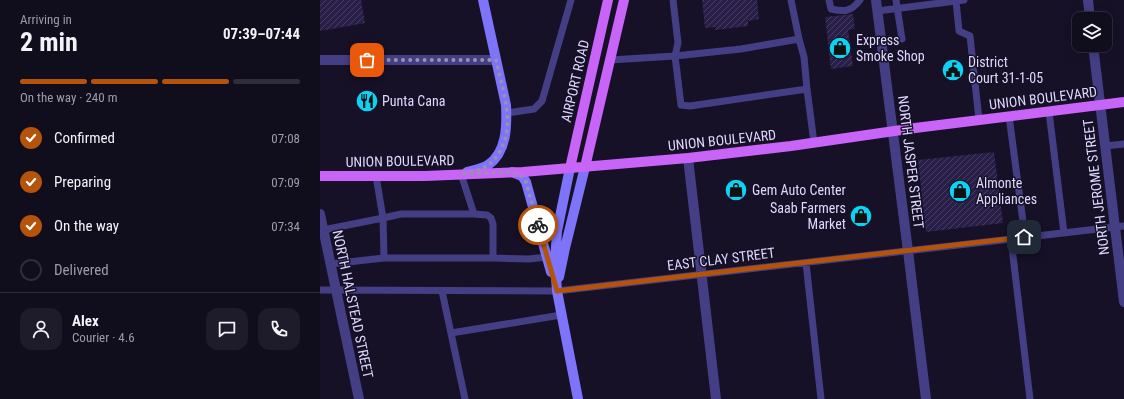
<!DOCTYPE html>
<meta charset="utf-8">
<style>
:root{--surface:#100d1d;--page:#1e1b2a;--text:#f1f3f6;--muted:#9c9ca4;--line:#302d3b;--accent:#b45309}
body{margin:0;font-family:"Roboto Condensed",sans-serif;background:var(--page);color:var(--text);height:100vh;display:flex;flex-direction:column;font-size:15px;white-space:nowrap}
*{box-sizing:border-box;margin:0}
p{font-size:13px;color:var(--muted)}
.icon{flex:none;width:22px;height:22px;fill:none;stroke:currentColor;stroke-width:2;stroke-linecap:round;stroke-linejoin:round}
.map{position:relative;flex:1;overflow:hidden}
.side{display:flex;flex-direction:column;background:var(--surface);width:320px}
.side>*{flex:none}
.buttons{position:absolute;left:752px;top:12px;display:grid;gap:8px}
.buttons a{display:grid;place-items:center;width:40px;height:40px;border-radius:8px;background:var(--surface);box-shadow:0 2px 10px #0003,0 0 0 1px var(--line);font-size:20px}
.pin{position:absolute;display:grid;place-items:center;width:34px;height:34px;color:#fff;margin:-17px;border-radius:8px;box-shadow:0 2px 6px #0006}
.courier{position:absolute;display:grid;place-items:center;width:40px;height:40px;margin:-20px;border:3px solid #b45309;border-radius:50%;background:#fff;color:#222;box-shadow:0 1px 5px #0007}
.summary em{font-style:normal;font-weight:700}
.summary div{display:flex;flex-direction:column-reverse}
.summary{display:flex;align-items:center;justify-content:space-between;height:68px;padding:0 20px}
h1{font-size:26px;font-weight:700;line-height:30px}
.bar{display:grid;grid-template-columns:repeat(4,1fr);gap:6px 4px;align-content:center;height:48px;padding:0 20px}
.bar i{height:5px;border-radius:3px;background:var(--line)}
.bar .selected{background:var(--accent)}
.bar p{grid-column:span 4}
.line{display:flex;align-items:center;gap:10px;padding:0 20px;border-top:1px solid var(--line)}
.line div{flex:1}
.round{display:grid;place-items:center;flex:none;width:42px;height:42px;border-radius:12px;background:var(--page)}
ol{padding:0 20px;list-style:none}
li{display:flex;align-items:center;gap:12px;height:44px}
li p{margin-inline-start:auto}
li .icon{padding:4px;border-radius:50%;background:var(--accent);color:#fff;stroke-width:4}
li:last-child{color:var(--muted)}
li i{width:22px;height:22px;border:2px solid var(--line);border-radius:50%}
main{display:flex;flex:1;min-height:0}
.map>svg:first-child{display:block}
.building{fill:url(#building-hatch)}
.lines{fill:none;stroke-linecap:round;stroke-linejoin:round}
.lane{stroke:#443e84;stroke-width:7}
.street{stroke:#443e84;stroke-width:10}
.secondary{stroke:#7d74f9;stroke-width:10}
.primary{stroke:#c864f8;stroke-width:10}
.done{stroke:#9892b2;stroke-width:4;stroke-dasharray:0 7.2}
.route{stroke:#b45309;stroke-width:5}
.labels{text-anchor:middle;stroke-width:3;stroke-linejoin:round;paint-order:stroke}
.poi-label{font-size:14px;fill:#ded8fd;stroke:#161127;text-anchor:start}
.street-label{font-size:14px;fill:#ded8fd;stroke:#161127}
</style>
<main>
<section class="side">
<div class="summary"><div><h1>2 min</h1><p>Arriving in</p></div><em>07:39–07:44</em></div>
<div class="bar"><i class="selected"></i><i class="selected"></i><i class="selected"></i><i></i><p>On the way · 240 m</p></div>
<ol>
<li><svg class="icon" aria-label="check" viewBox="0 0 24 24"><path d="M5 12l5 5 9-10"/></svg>Confirmed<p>07:08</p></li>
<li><svg class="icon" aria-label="check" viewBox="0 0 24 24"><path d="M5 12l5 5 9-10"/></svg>Preparing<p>07:09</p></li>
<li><svg class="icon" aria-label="check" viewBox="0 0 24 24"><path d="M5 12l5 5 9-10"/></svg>On the way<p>07:34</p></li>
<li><i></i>Delivered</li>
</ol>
<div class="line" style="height:72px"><a class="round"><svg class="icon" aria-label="person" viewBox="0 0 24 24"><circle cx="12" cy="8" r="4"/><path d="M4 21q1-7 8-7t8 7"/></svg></a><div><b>Alex</b><p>Courier · 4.6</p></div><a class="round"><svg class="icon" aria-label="chat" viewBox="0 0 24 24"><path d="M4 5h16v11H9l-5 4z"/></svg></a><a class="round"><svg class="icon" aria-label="phone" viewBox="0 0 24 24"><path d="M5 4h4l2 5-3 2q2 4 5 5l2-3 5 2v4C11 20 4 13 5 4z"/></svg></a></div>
</section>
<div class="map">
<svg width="804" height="399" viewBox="0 0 804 399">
<defs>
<pattern id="building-hatch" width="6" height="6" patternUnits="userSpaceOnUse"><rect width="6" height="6" fill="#281e47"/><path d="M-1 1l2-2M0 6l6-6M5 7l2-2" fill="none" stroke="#473e62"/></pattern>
</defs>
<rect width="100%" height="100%" fill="#161127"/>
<!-- building -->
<path class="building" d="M 0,0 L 41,0 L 45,23 L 0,31 Z
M 382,0 L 437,0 L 439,19 L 428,21 L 428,26 L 395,30 L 395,27 L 385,28 Z
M 533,14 L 535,29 L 528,30 L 533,66 L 511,69 L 505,17 Z
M 674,152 L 683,223 L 606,232 L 598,160 Z"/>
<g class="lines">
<!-- lane -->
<path class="lane" d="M 353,0 L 358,43 L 355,56 L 361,105 L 370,106 L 487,89
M 471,0 L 479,39 L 484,57 L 487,89 L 494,143
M 509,0 L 511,9 C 524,12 531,12 540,0
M 576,0 L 582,39
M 636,1 L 639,31 L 650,36 L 659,120
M 557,11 L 644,0
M 290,60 L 355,56 L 421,49 L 479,39
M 729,112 L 744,233
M 187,113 L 214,109 L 222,101 L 251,0
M 689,116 L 705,237
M 785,146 L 804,144
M 141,174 L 154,214
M 56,176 L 63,218 L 81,214 L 154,214 L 167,215 L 171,218 L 173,224 L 173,258 L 209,259 L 227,257
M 3,230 L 63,218 L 64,258 L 10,264
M 691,239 L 710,399
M 64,258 L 173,258
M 486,263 L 501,399
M 0,290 L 237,291 L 804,226
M 122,291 L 145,399
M 131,333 L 241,315"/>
<!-- street -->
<path class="street" d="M 556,0 L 588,251 L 606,399
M 768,0 L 770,19
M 773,45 L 804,302
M 0,60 L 176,60
M 368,158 L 396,399
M 0,214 L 39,399"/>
<!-- secondary -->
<path class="secondary" d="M 250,168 L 237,231 L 235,263 L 237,291 L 258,399
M 147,172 C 153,170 162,169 168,165 C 187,152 187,126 186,105 L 163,0
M 192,172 L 202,176 L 206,182 L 231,272
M 239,277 L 245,248 L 265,167"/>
<!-- primary -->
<path class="primary" d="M 265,167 L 304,0
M 250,168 L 288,0
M 0,176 L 105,176 L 203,172 L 368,158 L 471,146 L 595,128 L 804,102"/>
</g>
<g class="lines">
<!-- done -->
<path class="done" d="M 47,60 L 176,60 C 182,89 196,123 180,151 C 177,156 173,162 168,165 C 161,170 149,172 141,174 L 192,172 L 202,176 L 206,182 L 218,225"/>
<!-- route -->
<path class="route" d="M 218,225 L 237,291 L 704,237"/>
</g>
<!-- icons -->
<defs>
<g id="shop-disc" transform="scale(1.15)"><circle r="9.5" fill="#0dd2f4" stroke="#161127"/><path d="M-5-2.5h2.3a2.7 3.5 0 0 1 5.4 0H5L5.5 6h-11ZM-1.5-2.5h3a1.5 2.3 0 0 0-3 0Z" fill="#111"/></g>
<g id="civic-disc" transform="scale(1.15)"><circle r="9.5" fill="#0dd2f4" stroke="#161127"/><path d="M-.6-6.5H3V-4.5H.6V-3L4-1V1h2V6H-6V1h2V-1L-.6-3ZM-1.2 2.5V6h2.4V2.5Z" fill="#111"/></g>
<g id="restaurant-disc" transform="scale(1.15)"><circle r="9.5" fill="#0dd2f4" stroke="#161127"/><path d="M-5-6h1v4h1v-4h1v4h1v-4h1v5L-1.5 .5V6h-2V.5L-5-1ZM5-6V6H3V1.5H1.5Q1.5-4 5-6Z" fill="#111"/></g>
</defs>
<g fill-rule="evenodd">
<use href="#shop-disc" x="520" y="48"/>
<use href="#civic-disc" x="633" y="70"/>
<use href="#restaurant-disc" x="47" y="101"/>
<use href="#shop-disc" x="416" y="190"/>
<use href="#shop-disc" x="640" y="191"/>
<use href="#shop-disc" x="541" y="216"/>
</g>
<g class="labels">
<!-- poi labels -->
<g class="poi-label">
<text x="536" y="45">Express<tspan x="536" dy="16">Smoke Shop</tspan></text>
<text x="648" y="67">District<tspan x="648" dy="16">Court 31-1-05</tspan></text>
<text x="62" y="106">Punta Cana</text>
<text x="656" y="188">Almonte<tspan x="656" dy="16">Appliances</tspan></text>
<text x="432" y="195">Gem Auto Center</text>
<text x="526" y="213" text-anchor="end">Saab Farmers<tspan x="526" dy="16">Market</tspan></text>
</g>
<!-- street labels -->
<g class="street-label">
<text transform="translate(255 81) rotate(-77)" y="5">AIRPORT ROAD</text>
<text transform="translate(723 98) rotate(-7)" y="5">UNION BOULEVARD</text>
<text transform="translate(402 140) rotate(-6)" y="5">UNION BOULEVARD</text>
<text transform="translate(80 161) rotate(-1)" y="5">UNION BOULEVARD</text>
<text transform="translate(591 162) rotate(83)" y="5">NORTH JASPER STREET</text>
<text transform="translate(776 187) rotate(-97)" y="5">NORTH JEROME STREET</text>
<text transform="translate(401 259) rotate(-7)" y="5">EAST CLAY STREET</text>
<text transform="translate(33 304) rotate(78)" y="5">NORTH HALSTEAD STREET</text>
</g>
</g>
</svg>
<div class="buttons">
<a><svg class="icon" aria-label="layers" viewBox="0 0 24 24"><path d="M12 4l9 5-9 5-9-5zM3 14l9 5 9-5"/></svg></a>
</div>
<div class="pin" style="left:47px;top:60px;background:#ea580c"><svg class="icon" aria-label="bag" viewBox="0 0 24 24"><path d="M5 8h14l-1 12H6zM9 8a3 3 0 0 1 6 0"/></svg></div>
<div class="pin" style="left:704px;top:237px;background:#1f2937"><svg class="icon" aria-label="home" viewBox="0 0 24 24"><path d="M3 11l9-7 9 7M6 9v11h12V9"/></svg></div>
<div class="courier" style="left:218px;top:225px"><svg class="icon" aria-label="bike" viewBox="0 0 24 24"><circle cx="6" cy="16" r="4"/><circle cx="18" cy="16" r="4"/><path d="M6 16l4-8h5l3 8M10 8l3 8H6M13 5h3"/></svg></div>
</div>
</main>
